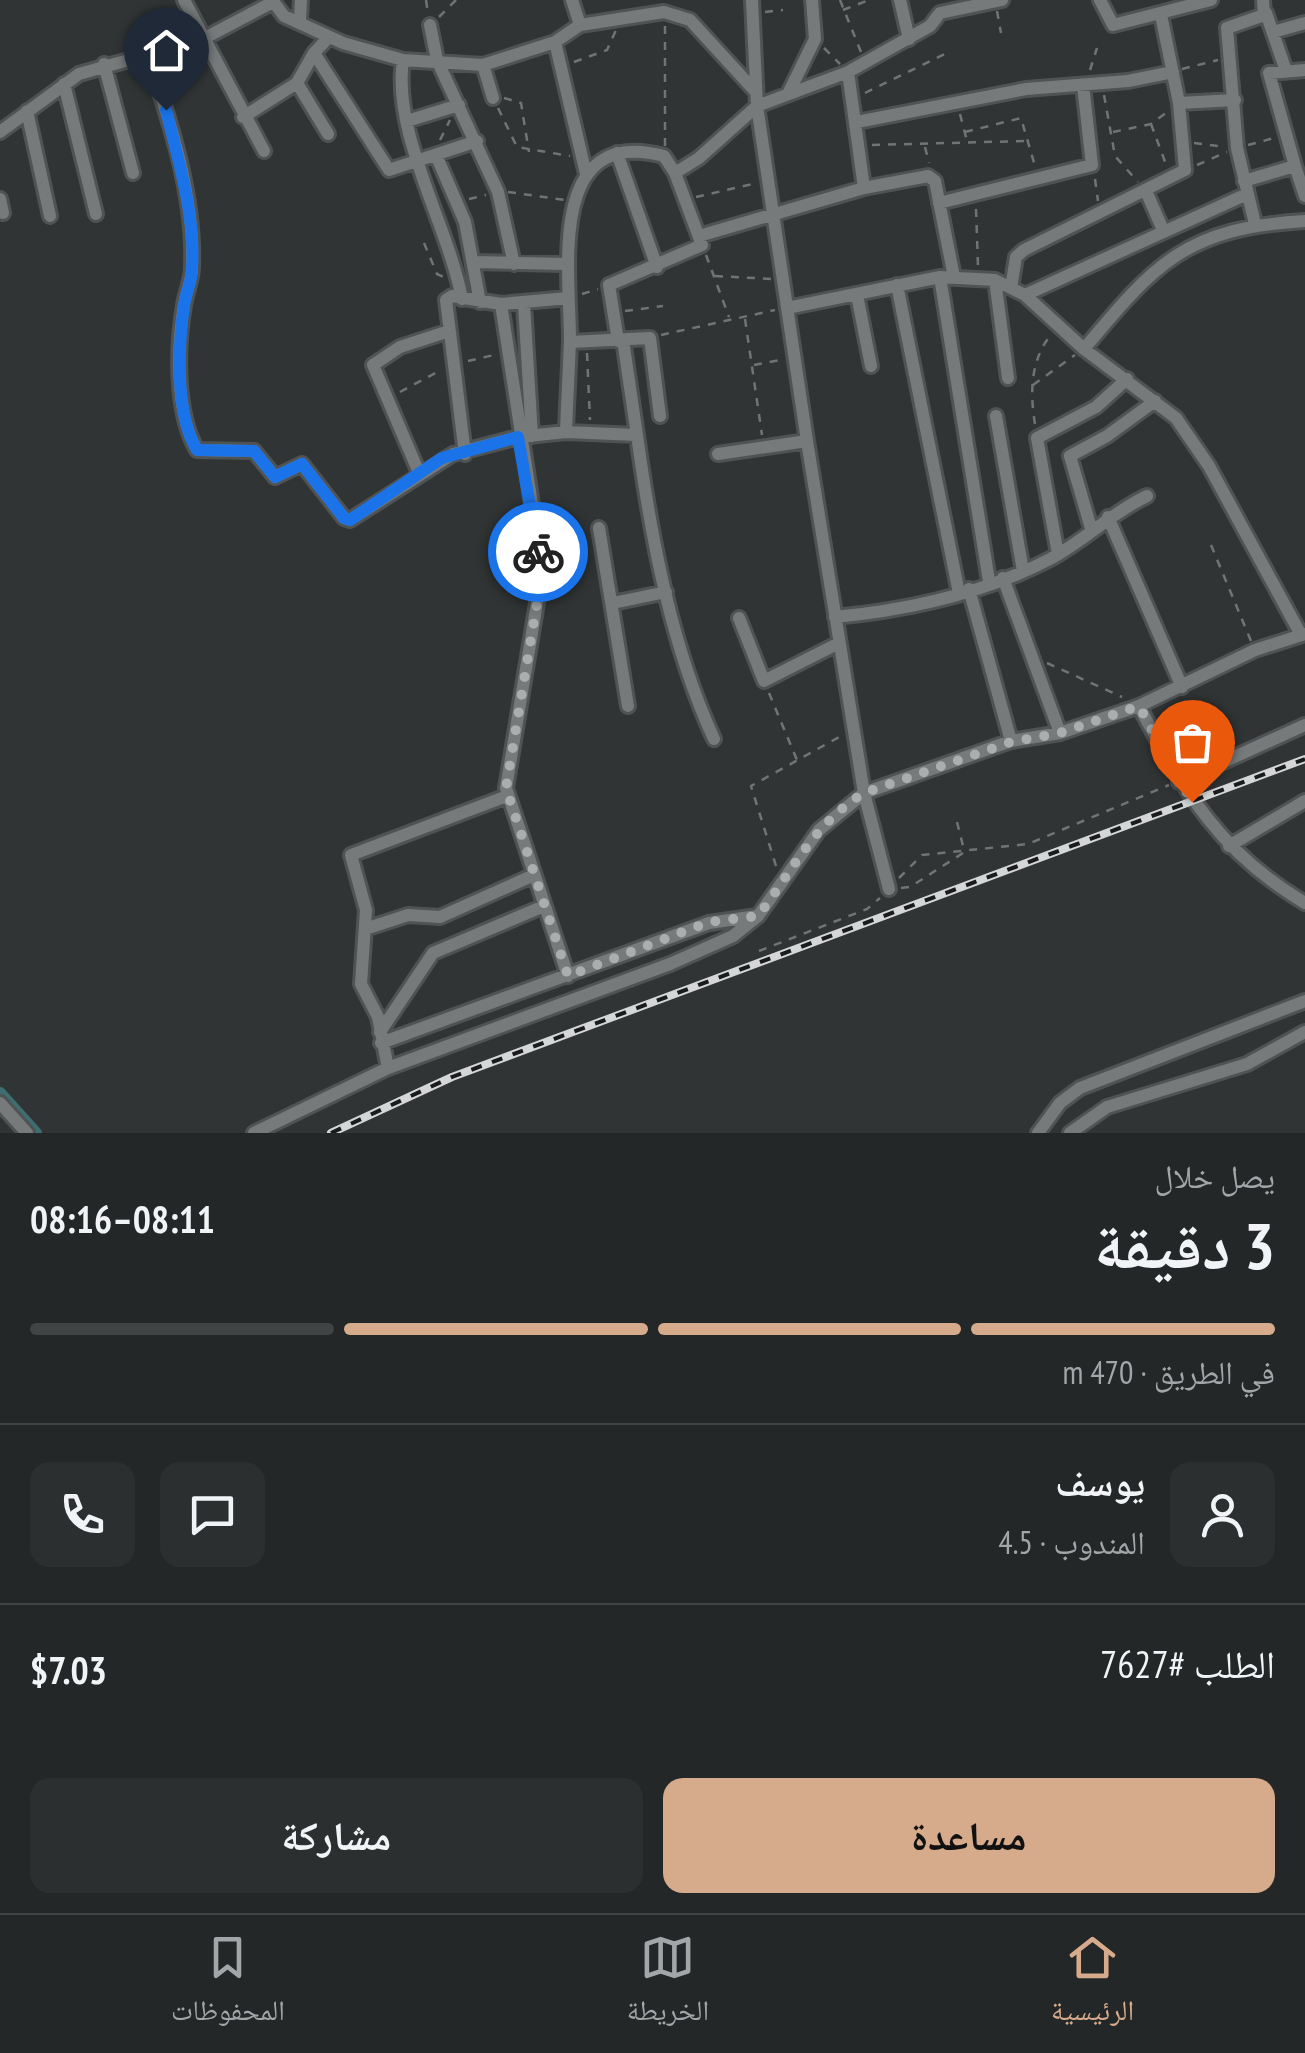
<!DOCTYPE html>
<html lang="ar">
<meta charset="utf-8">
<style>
:root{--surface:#242728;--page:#2c2f30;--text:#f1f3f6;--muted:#a3a5a8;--line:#414445;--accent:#d6ab8b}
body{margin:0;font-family:"PT Sans Narrow","Noto Naskh Arabic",sans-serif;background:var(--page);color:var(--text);direction:rtl;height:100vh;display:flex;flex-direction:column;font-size:38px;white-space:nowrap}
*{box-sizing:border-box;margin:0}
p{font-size:32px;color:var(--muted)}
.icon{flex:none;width:55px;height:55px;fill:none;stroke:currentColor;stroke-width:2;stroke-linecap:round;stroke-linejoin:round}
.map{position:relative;height:1133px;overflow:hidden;direction:ltr}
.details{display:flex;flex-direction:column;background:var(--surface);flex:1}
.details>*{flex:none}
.pin{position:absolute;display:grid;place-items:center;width:85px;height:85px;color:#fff;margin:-102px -42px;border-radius:50% 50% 50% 0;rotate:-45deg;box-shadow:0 0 10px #0007}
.pin .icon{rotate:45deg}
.courier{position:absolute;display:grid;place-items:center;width:100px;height:100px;margin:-50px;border:8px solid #1a73e8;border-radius:50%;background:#fff;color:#222;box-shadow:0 2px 12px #0007}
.head em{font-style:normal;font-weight:800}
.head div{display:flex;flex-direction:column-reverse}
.head{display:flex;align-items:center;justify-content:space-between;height:170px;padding:0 30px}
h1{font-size:65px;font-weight:800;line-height:75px}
.bar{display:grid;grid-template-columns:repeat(4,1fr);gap:15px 10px;align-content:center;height:120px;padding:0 30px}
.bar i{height:12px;border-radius:8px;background:var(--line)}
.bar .on{background:var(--accent)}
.bar p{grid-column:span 4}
.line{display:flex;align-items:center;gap:25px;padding:0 30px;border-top:2px solid var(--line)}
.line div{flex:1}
.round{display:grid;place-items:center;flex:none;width:105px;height:105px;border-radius:20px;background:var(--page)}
.primary-button{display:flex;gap:20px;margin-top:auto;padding:20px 30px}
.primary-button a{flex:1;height:115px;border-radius:20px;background:var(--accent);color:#111;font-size:40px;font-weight:800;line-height:115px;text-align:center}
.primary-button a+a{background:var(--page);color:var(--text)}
.menu{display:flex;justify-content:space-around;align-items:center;height:140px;border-top:2px solid var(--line);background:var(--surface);font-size:28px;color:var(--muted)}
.menu a{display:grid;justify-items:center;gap:5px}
.menu .on{color:var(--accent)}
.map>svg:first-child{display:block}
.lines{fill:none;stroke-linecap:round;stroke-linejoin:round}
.canal{stroke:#3e6d72;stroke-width:12}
.minor-casing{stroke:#4f5353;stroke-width:18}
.path{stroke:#717475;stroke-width:2.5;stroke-dasharray:8 8;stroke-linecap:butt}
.minor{stroke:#767a7b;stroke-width:12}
.rail-casing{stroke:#d4d6d7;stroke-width:8}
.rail{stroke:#1a1c1c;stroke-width:4;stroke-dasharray:11;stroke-linecap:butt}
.done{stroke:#abaeaf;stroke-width:10;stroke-dasharray:0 18}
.route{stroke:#1a73e8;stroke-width:12}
</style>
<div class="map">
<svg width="1305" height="1133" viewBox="0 0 1305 1133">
<rect width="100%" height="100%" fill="#303435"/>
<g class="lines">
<!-- canal -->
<path class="canal" d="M 0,1093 L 36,1133"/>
<!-- minor casing -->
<g class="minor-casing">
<path id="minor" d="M 184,0 L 264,151
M 272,0 L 284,16 L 343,43 L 403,60 L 483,65 L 555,42 L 580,25 L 664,12 L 690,20 L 755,91
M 572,0 L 580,25
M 752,0 L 757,106 L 807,441 L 864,793 L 889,889
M 900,0 L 909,39
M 1100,0 L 1113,25 L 1211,0
M 1266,13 L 1285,68
M 300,20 L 301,0
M 430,25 L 437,60 L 498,192 L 514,264
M 1273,32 L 1305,23
M 328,38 L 314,53 L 389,170 L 477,141
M 555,42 L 586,174
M 148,56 C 170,121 195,197 192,267 C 192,280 186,292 184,305 C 177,346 175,413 197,450 L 254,451 L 275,477 L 302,464 L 344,518 L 350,520 L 453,454 L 518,437 L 566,432 L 637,435 C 651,537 671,646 714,739
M 403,60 C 392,134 448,224 462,299
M 104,64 L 133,173
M 483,65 L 493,98
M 848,72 L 864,188
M 297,83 L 328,134
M 64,84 L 96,214
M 788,94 L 815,39 L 812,0
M 1179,103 L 1235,100
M 27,111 L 50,216
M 243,117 L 297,83 L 314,53
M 407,121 L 459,105
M 857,122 L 1026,89 L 1128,81 L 1173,72
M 0,132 L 79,74 L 203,39 L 273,2
M 617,153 L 657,267
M 436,155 L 465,222 L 480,302
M 1295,166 L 1305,196
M 675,173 L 699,158 L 757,106 L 848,72 L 930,26 L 940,13 L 1002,0
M 1244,181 L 1295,166 L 1269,73 L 1305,70
M 1146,191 L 1163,230
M 0,199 L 3,213
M 939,203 L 1092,165 L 1083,85
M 1255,224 L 1237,148 L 1227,28 L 1264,15 L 1263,0
M 699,236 L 864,188 L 928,176 L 935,181 L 954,277
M 475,262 L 565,264
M 940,277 L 989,581
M 995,280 L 1008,378
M 897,285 L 959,593
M 1011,288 L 1016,257 L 1024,250 L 1185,170 L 1179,103 L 1161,15
M 857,295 L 871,366
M 1025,295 L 1247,194
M 501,304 L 538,543 L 538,597 L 506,788 L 568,976
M 524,304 L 532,436
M 787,308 L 940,277 L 995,280 L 1025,295 L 1084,349 L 1176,418 L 1209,466 L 1301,635
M 623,340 L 637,435
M 570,342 L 650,338 L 660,416
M 1084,349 C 1156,262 1187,228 1305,221
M 996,416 L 1023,571
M 566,432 C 567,401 569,370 570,340 C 570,271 546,125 664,156 L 675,173 L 702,245 L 609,285 L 618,341
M 465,454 L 446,300 L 452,296 L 501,304 L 568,298
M 718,454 L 807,441
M 420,475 L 373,365 L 400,347 L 449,331
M 1108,517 L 1182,687
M 599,528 L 628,706
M 1091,528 L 1070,456 L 1107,436 L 1155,401
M 1058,554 L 1037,438 L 1096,407 L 1127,379
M 1003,578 L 1060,733
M 969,589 L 1011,741
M 613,603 L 666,592
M 835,617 C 909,610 983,594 1050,559 C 1084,541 1111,513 1147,496
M 739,618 L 764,681 L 839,643
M 1139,706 C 1184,791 1220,853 1305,903
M 1179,782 L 1305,725
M 1229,846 L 1305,801
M 365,929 L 408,915 L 440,917 L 534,875
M 380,1032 L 433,953 L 544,906
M 381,1043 L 709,923 L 757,916
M 388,1068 L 378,1017 L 361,984 L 366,910 L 351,855 L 507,796
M 0,1103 L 27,1133
M 254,1133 L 388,1068 L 670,964 L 733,936 L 758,916 L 819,830 L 864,793 L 1011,741 L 1060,733 L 1139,706 L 1255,650 L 1305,634
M 1038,1133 L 1060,1103 L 1080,1088 L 1305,1001
M 1070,1133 L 1107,1107 L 1247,1064 L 1305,1032"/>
</g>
<!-- path -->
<path class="path" d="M 426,0 L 428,14
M 840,0 L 861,52
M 843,10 L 869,0
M 997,11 L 1001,33
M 765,12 L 783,10
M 439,17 L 456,0
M 824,48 L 840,64
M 574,62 L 607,50 L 616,30
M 1182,69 L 1218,60
M 1090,70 L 1097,48
M 865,93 L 951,51
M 1104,95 L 1115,156 L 1138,182
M 504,98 L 521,103 L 529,152
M 498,108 L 517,147 L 570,156
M 960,114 L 968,145
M 1151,124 L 1167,167
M 965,132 L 1021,118 L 1035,166
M 1113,132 L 1151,124 L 1166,113
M 440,140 L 450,120
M 1194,143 L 1225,147
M 872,145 L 1025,141
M 1248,145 L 1274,138
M 665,146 L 665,24
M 925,147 L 929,163
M 1197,165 L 1227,152
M 1095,179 L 1098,201
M 508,192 L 565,200
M 696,197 L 757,183
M 469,199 L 486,195
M 976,209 L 978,266
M 424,243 L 437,274 L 446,278
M 706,255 L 729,317
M 715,276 L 772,279
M 582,294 L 598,289
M 625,311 L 663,306
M 745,319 L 762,435
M 661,335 L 775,310
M 587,353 L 590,420
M 468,361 L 494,355
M 754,365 L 780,360
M 1033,385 L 1075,355
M 400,392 L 441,370
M 1035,424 C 1030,395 1030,361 1050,336
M 1211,545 L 1251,641
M 1047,663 L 1122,697
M 769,693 L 797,760
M 957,822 L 964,850
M 776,866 L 751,786 L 841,736
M 899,878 L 922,855 L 1028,844 L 1169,785
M 901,888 L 910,887 L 963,853
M 759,951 L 867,909 L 880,898"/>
<!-- minor -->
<use href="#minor" class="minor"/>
<!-- rail casing -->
<g class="rail-casing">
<path id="rail" d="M 331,1133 L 452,1077 L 1305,759"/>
</g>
<!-- rail -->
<use href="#rail" class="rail"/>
</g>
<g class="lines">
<!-- done -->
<path class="done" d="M 538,552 L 538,597 L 506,788 L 568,976 L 709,922 L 758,916 C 792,872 814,823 864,793 L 1011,742 L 1060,733 L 1139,706 L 1192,802"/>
<!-- route -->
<path class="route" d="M 166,110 C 178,159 196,218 192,269 C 192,282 185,294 184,306 C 178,347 175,414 197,450 L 254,451 L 275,477 L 302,464 L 344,518 L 350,520 L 442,458 L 518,437 L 538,552"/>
</g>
</svg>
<div class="pin" style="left:1192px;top:802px;background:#ea580c"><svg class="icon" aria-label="bag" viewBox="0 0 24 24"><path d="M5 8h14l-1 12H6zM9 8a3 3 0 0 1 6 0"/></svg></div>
<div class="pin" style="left:166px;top:110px;background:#1f2937"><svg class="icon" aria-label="home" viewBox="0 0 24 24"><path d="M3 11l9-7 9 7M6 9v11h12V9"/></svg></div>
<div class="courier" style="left:538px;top:552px"><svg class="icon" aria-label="bike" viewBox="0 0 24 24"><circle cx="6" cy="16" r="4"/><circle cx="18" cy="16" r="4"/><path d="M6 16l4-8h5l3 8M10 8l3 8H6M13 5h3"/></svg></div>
</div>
<section class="details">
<div class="head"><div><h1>3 دقيقة</h1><p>يصل خلال</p></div><em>08:11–08:16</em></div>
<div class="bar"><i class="on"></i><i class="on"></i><i class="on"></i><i></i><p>في الطريق · 470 m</p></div>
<div class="line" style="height:180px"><a class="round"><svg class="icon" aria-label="person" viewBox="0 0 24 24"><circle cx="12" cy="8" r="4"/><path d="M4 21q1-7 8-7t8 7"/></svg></a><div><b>يوسف</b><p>المندوب · 4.5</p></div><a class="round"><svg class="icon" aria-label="chat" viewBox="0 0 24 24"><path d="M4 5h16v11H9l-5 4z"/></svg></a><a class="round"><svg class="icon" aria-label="phone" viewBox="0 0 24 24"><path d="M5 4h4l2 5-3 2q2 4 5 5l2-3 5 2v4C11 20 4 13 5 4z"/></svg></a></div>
<div class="line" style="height:130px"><div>الطلب #7627</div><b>$7.03</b></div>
<div class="primary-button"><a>مساعدة</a><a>مشاركة</a></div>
</section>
<nav class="menu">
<a class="on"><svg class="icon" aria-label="home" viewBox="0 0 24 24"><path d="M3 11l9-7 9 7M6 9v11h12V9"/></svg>الرئيسية</a>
<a><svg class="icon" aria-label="map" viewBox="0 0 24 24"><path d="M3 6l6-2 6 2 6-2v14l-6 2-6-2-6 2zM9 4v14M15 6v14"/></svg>الخريطة</a>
<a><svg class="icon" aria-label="saved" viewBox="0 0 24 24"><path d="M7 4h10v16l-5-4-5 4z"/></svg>المحفوظات</a>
</nav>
